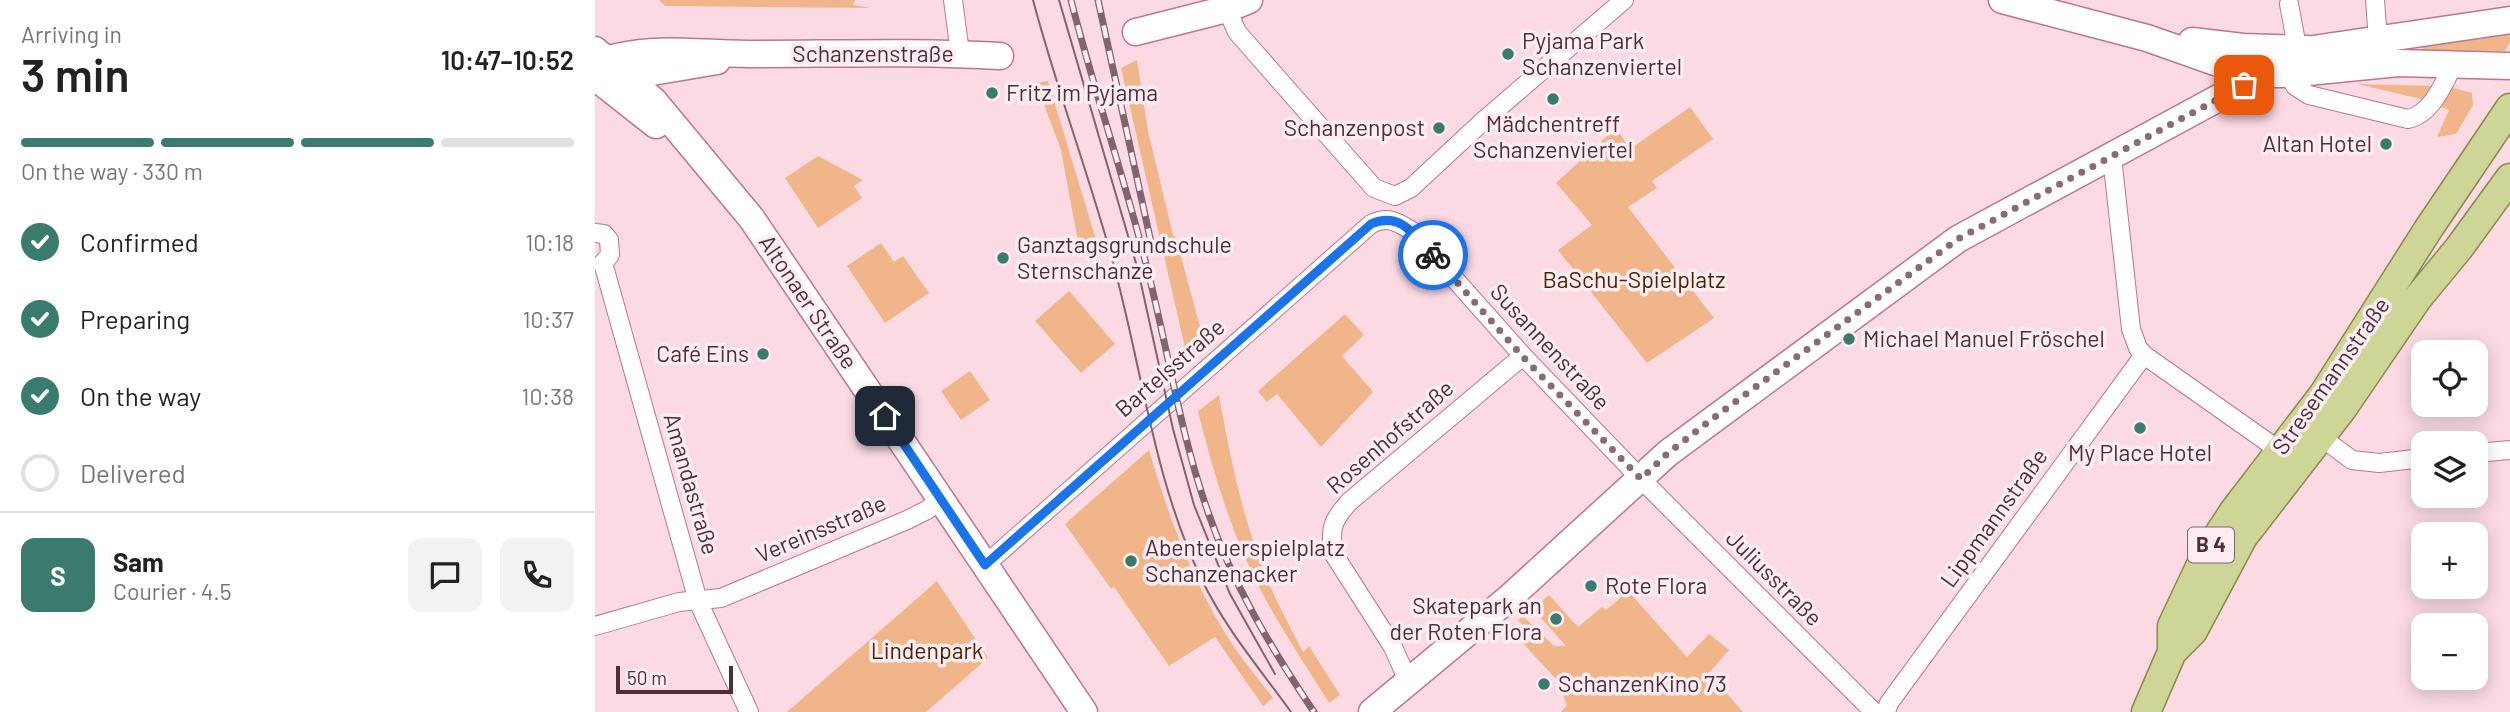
<!DOCTYPE html>
<meta charset="utf-8">
<style>
:root{--surface:#fff;--page:#f2f2f2;--text:#222;--muted:#767676;--line:#e0e0e0;--accent:#397b6c}
body{margin:0;font-family:Barlow,sans-serif;background:var(--page);color:var(--text);height:100vh;display:flex;flex-direction:column;font-size:26px;white-space:nowrap}
*{box-sizing:border-box;margin:0}
p{font-size:23px;color:var(--muted)}
.icon{flex:none;width:38px;height:38px;fill:none;stroke:currentColor;stroke-width:2;stroke-linecap:round;stroke-linejoin:round}
.map{position:relative;flex:1;overflow:hidden}
.side{display:flex;flex-direction:column;background:var(--surface);width:595px}
.side>*{flex:none}
.tools{position:absolute;left:1816px;top:340px;display:grid;gap:14px}
.tools a{display:grid;place-items:center;width:77px;height:77px;border-radius:14px;background:var(--surface);box-shadow:0 4px 18px #0003;font-size:35px}
.scale{position:absolute;left:21px;bottom:18px;width:117px;box-sizing:border-box;padding-left:7px;border:4px solid #4d2e3a;border-top:0;font-size:19px;line-height:24px;white-space:nowrap;color:#4d2e3a;-webkit-text-stroke:5px #fdecf1;paint-order:stroke}
.pin{position:absolute;display:grid;place-items:center;width:60px;height:60px;color:#fff;margin:-30px;border-radius:14px;box-shadow:0 4px 10px #0006}
.courier{position:absolute;display:grid;place-items:center;width:70px;height:70px;margin:-35px;border:5px solid #1a73e8;border-radius:50%;background:#fff;color:#222;box-shadow:0 2px 9px #0007}
.summary em{font-style:normal;font-weight:600}
.summary div{display:flex;flex-direction:column-reverse}
.summary{display:flex;align-items:center;justify-content:space-between;height:119px;padding:0 21px}
h1{font-size:46px;font-weight:600;line-height:52px}
.bar{display:grid;grid-template-columns:repeat(4,1fr);gap:10px 7px;align-content:center;height:84px;padding:0 21px}
.bar i{height:9px;border-radius:5px;background:var(--line)}
.bar .on{background:var(--accent)}
.bar p{grid-column:span 4}
.line{display:flex;align-items:center;gap:18px;padding:0 21px;border-top:2px solid var(--line)}
.line div{flex:1}
.round{display:grid;place-items:center;flex:none;width:74px;height:74px;border-radius:14px;background:var(--page)}
ol{padding:0 21px;list-style:none}
li{display:flex;align-items:center;gap:21px;height:77px}
li p{margin-inline-start:auto}
li .icon{padding:7px;border-radius:50%;background:var(--accent);color:#fff;stroke-width:4}
li:last-child{color:var(--muted)}
li i{width:38px;height:38px;border:4px solid var(--line);border-radius:50%}
main{display:flex;flex:1;min-height:0}
.map>svg:first-child{display:block}
.green{fill:#f1b58a}
.lines{fill:none;stroke-linecap:round;stroke-linejoin:round}
.street-casing{stroke:#be7590;stroke-width:20}
.secondary-casing{stroke:#be7590;stroke-width:29}
.primary-casing{stroke:#8a8949;stroke-width:31}
.street{stroke:#fff;stroke-width:18}
.secondary{stroke:#fff;stroke-width:26}
.primary{stroke:#cdd697;stroke-width:28}
.tram{stroke:#83636e;stroke-width:2}
.rail-casing{stroke:#83636e;stroke-width:7}
.rail{stroke:#fdecf1;stroke-width:4.5;stroke-dasharray:13;stroke-linecap:butt}
.done{stroke:#8a6a76;stroke-width:7;stroke-dasharray:0 12.6}
.route{stroke:#1a73e8;stroke-width:9}
.poi-dot{fill:#397b6c;stroke:#fdecf1;stroke-width:2.5}
.labels{text-anchor:middle;stroke-width:7;stroke-linejoin:round;paint-order:stroke}
.shield{fill:#fdecf1;stroke:#826771;stroke-width:2}
.shield-label{font-size:21px;font-weight:bold;fill:#4d2e3a}
.poi-label{font-size:23px;fill:#4d2e3a;stroke:#fdecf1;text-anchor:start}
.street-label{font-size:23px;fill:#4d2e3a;stroke:#fdecf1}
.park-label{font-size:23px;fill:#4b2300;stroke:#fdecf1}
</style>
<main>
<section class="side">
<div class="summary"><div><h1>3 min</h1><p>Arriving in</p></div><em>10:47–10:52</em></div>
<div class="bar"><i class="on"></i><i class="on"></i><i class="on"></i><i></i><p>On the way · 330 m</p></div>
<ol>
<li><svg class="icon" aria-label="check" viewBox="0 0 24 24"><path d="M5 12l5 5 9-10"/></svg>Confirmed<p>10:18</p></li>
<li><svg class="icon" aria-label="check" viewBox="0 0 24 24"><path d="M5 12l5 5 9-10"/></svg>Preparing<p>10:37</p></li>
<li><svg class="icon" aria-label="check" viewBox="0 0 24 24"><path d="M5 12l5 5 9-10"/></svg>On the way<p>10:38</p></li>
<li><i></i>Delivered</li>
</ol>
<div class="line" style="height:126px"><b class="round" style="background:var(--accent);color:#fff">S</b><div><b>Sam</b><p>Courier · 4.5</p></div><a class="round"><svg class="icon" aria-label="chat" viewBox="0 0 24 24"><path d="M4 5h16v11H9l-5 4z"/></svg></a><a class="round"><svg class="icon" aria-label="phone" viewBox="0 0 24 24"><path d="M5 4h4l2 5-3 2q2 4 5 5l2-3 5 2v4C11 20 4 13 5 4z"/></svg></a></div>
</section>
<div class="map">
<svg width="1915" height="712" viewBox="0 0 1915 712">
<rect width="100%" height="100%" fill="#fbdae4"/>
<!-- green -->
<path class="green" d="M 64,0 L 260,0 L 258,5 L 276,8 L 70,6 Z
M 1915,33 L 1915,42 L 1910,51 L 1828,50 L 1828,46 Z
M 542,60 L 553,131 L 578,235 L 581,238 L 607,334 L 591,352 L 526,68 Z
M 453,81 L 506,256 L 485,252 L 466,150 L 441,83 Z
M 1762,84 L 1841,86 L 1830,100 Z
M 1855,87 L 1877,93 L 1878,105 L 1861,134 L 1842,137 L 1854,110 L 1843,106 Z
M 1095,107 L 1118,139 L 1057,181 L 1062,188 L 1033,207 L 1119,318 L 1052,363 L 963,250 L 997,225 L 961,183 L 1021,128 L 1035,149 Z
M 223,156 L 268,180 L 259,186 L 267,198 L 223,228 L 190,178 Z
M 286,243 L 299,262 L 308,256 L 334,293 L 290,323 L 252,266 Z
M 474,291 L 520,344 L 486,373 L 440,321 Z
M 750,314 L 769,335 L 747,356 L 778,392 L 726,447 L 682,394 L 672,402 L 663,391 Z
M 375,371 L 395,400 L 366,420 L 346,391 Z
M 624,395 C 634,451 646,510 666,564 C 677,594 693,623 708,652 L 714,646 L 745,695 L 734,703 C 706,658 675,613 653,564 C 631,515 616,464 603,411 Z
M 554,450 C 573,514 595,576 630,633 C 644,656 662,677 678,698 L 668,706 L 620,637 L 574,666 L 519,587 L 516,589 L 470,524 Z
M 342,581 L 393,658 L 331,712 L 192,712 Z
M 1033,591 L 1092,657 L 1114,634 L 1134,650 L 1114,673 L 1148,712 L 966,712 L 972,705 L 963,681 L 924,639 L 933,630 L 923,620 L 928,616 L 959,646 L 971,646 L 938,609 L 954,595 L 983,627 L 1007,607 L 1011,610 Z"/>
<g class="lines">
<!-- street casing -->
<g class="street-casing">
<path id="street" d="M 358,0 L 365,53
M 1780,0 L 1783,40
M 1694,4 L 1702,47
M 632,9 L 642,32 L 779,188 L 800,196 L 816,188 L 887,122 L 1029,0
M 1693,74 L 1700,86 L 1714,95 L 1813,119 C 1837,114 1849,83 1859,63
M 1517,157 L 1536,329 L 1543,348 L 1549,355 L 1671,441 L 1684,452 L 1686,460
M 0,233 L 9,234 L 14,240 L 15,255 L 8,263
M 8,263 L 103,601 L 154,712
M 1719,432 L 1757,460 L 1784,463 L 1829,458
M 1881,453 L 1915,450
M 390,565 L 776,224 C 793,216 801,221 817,231 L 928,356 L 1046,479 L 1279,712
M 0,626 L 84,602 L 126,598 L 312,520 L 332,510 L 346,499
M 813,681 L 798,647 L 738,553 C 735,528 737,521 754,502 L 928,356
M 1291,712 L 1294,703 L 1549,355"/>
</g>
<!-- secondary casing -->
<g class="secondary-casing">
<path id="secondary" d="M 1407,0 L 1552,38 L 1620,62 L 1669,74 L 1693,74 L 1803,63 L 1915,66
M 541,32 L 632,9 L 654,0
M 1597,41 L 1648,47 L 1712,49
M 0,50 L 59,101 L 157,219 L 489,712
M 0,63 C 59,44 95,54 154,54 C 237,54 321,51 405,56
M 0,77 L 61,125
M 22,78 L 122,61
M 777,712 L 914,598 L 1073,453 L 1363,239 L 1690,62 L 1718,49 L 1915,20"/>
</g>
<!-- primary casing -->
<g class="primary-casing">
<path id="primary" d="M 1577,652 L 1598,631 L 1648,537 L 1747,409 L 1822,299 L 1864,248 L 1915,178
M 1551,712 L 1577,652 L 1577,626 L 1611,554 L 1639,511 L 1728,395 L 1832,231 L 1915,108"/>
</g>
<!-- street -->
<use href="#street" class="street"/>
<!-- secondary -->
<use href="#secondary" class="secondary"/>
<!-- primary -->
<use href="#primary" class="primary"/>
<!-- tram -->
<path class="tram" d="M 438,0 C 461,87 493,172 517,259 C 547,366 558,479 607,580 C 630,628 665,669 696,712
M 464,0 L 543,270 L 578,429 L 599,505 L 635,594 L 680,674"/>
<!-- rail casing -->
<g class="rail-casing">
<path id="rail" d="M 476,0 C 498,88 528,173 550,260 C 572,343 584,430 613,512 C 638,585 676,648 719,712
M 503,0 L 557,247"/>
</g>
<!-- rail -->
<use href="#rail" class="rail"/>
</g>
<g class="lines">
<!-- done -->
<path class="done" d="M 838,255 L 929,358 L 1046,479 L 1073,453 L 1125,413 L 1363,239 L 1649,85"/>
<!-- route -->
<path class="route" d="M 290,416 L 390,565 L 776,224 C 805,211 820,235 838,255"/>
</g>
<!-- markers -->
<g class="poi-dot">
<circle cx="913" cy="54" r="7"/>
<circle cx="397" cy="93" r="7"/>
<circle cx="958" cy="99" r="7"/>
<circle cx="844" cy="128" r="7"/>
<circle cx="1791" cy="144" r="7"/>
<circle cx="408" cy="258" r="7"/>
<circle cx="1254" cy="339" r="7"/>
<circle cx="168" cy="354" r="7"/>
<circle cx="1545" cy="428" r="7"/>
<circle cx="536" cy="561" r="7"/>
<circle cx="996" cy="586" r="7"/>
<circle cx="961" cy="619" r="7"/>
<circle cx="949" cy="684" r="7"/>
</g>
<g class="labels">
<!-- shield labels -->
<rect class="shield" x="1593" y="527.5" width="46" height="35" rx="5"/>
<g class="shield-label">
<text x="1616" y="552">B 4</text>
</g>
<!-- poi labels -->
<g class="poi-label">
<text x="927" y="49">Pyjama Park<tspan x="927" dy="26">Schanzenviertel</tspan></text>
<text x="411" y="101">Fritz im Pyjama</text>
<text x="958" y="132" text-anchor="middle">Mädchentreff<tspan x="958" dy="26">Schanzenviertel</tspan></text>
<text x="830" y="136" text-anchor="end">Schanzenpost</text>
<text x="1777" y="152" text-anchor="end">Altan Hotel</text>
<text x="422" y="253">Ganztagsgrundschule<tspan x="422" dy="26">Sternschanze</tspan></text>
<text x="1268" y="347">Michael Manuel Fröschel</text>
<text x="154" y="362" text-anchor="end">Café Eins</text>
<text x="1545" y="461" text-anchor="middle">My Place Hotel</text>
<text x="550" y="556">Abenteuerspielplatz<tspan x="550" dy="26">Schanzenacker</tspan></text>
<text x="1010" y="594">Rote Flora</text>
<text x="947" y="614" text-anchor="end">Skatepark an<tspan x="947" dy="26">der Roten Flora</tspan></text>
<text x="963" y="692">SchanzenKino 73</text>
</g>
<!-- street labels -->
<g class="street-label">
<text x="278" y="62">Schanzenstraße</text>
<text transform="translate(213 302) rotate(56)" y="8">Altonaer Straße</text>
<text transform="translate(955 347) rotate(47)" y="8">Susannenstraße</text>
<text transform="translate(575 368) rotate(-41)" y="8">Bartelsstraße</text>
<text transform="translate(1736 376) rotate(-55)" y="8">Stresemannstraße</text>
<text transform="translate(795 437) rotate(-41)" y="8">Rosenhofstraße</text>
<text transform="translate(96 484) rotate(74)" y="8">Amandastraße</text>
<text transform="translate(1399 518) rotate(-54)" y="8">Lippmannstraße</text>
<text transform="translate(226 529) rotate(-23)" y="8">Vereinsstraße</text>
<text transform="translate(1179 578) rotate(45)" y="8">Juliusstraße</text>
</g>
<!-- park labels -->
<g class="park-label">
<text x="1039" y="288">BaSchu-Spielplatz</text>
<text x="332" y="659">Lindenpark</text>
</g>
</g>
</svg>
<div class="tools">
<a><svg class="icon" aria-label="locate" viewBox="0 0 24 24"><circle cx="12" cy="12" r="6"/><path d="M12 2v4M12 18v4M2 12h4M18 12h4"/></svg></a>
<a><svg class="icon" aria-label="layers" viewBox="0 0 24 24"><path d="M12 4l9 5-9 5-9-5zM3 14l9 5 9-5"/></svg></a>
<a>+</a>
<a>−</a>
</div>
<div class="scale">50 m</div>
<div class="pin" style="left:1649px;top:85px;background:#ea580c"><svg class="icon" aria-label="bag" viewBox="0 0 24 24"><path d="M5 8h14l-1 12H6zM9 8a3 3 0 0 1 6 0"/></svg></div>
<div class="pin" style="left:290px;top:416px;background:#1f2937"><svg class="icon" aria-label="home" viewBox="0 0 24 24"><path d="M3 11l9-7 9 7M6 9v11h12V9"/></svg></div>
<div class="courier" style="left:838px;top:255px"><svg class="icon" aria-label="bike" viewBox="0 0 24 24"><circle cx="6" cy="16" r="4"/><circle cx="18" cy="16" r="4"/><path d="M6 16l4-8h5l3 8M10 8l3 8H6M13 5h3"/></svg></div>
</div>
</main>
